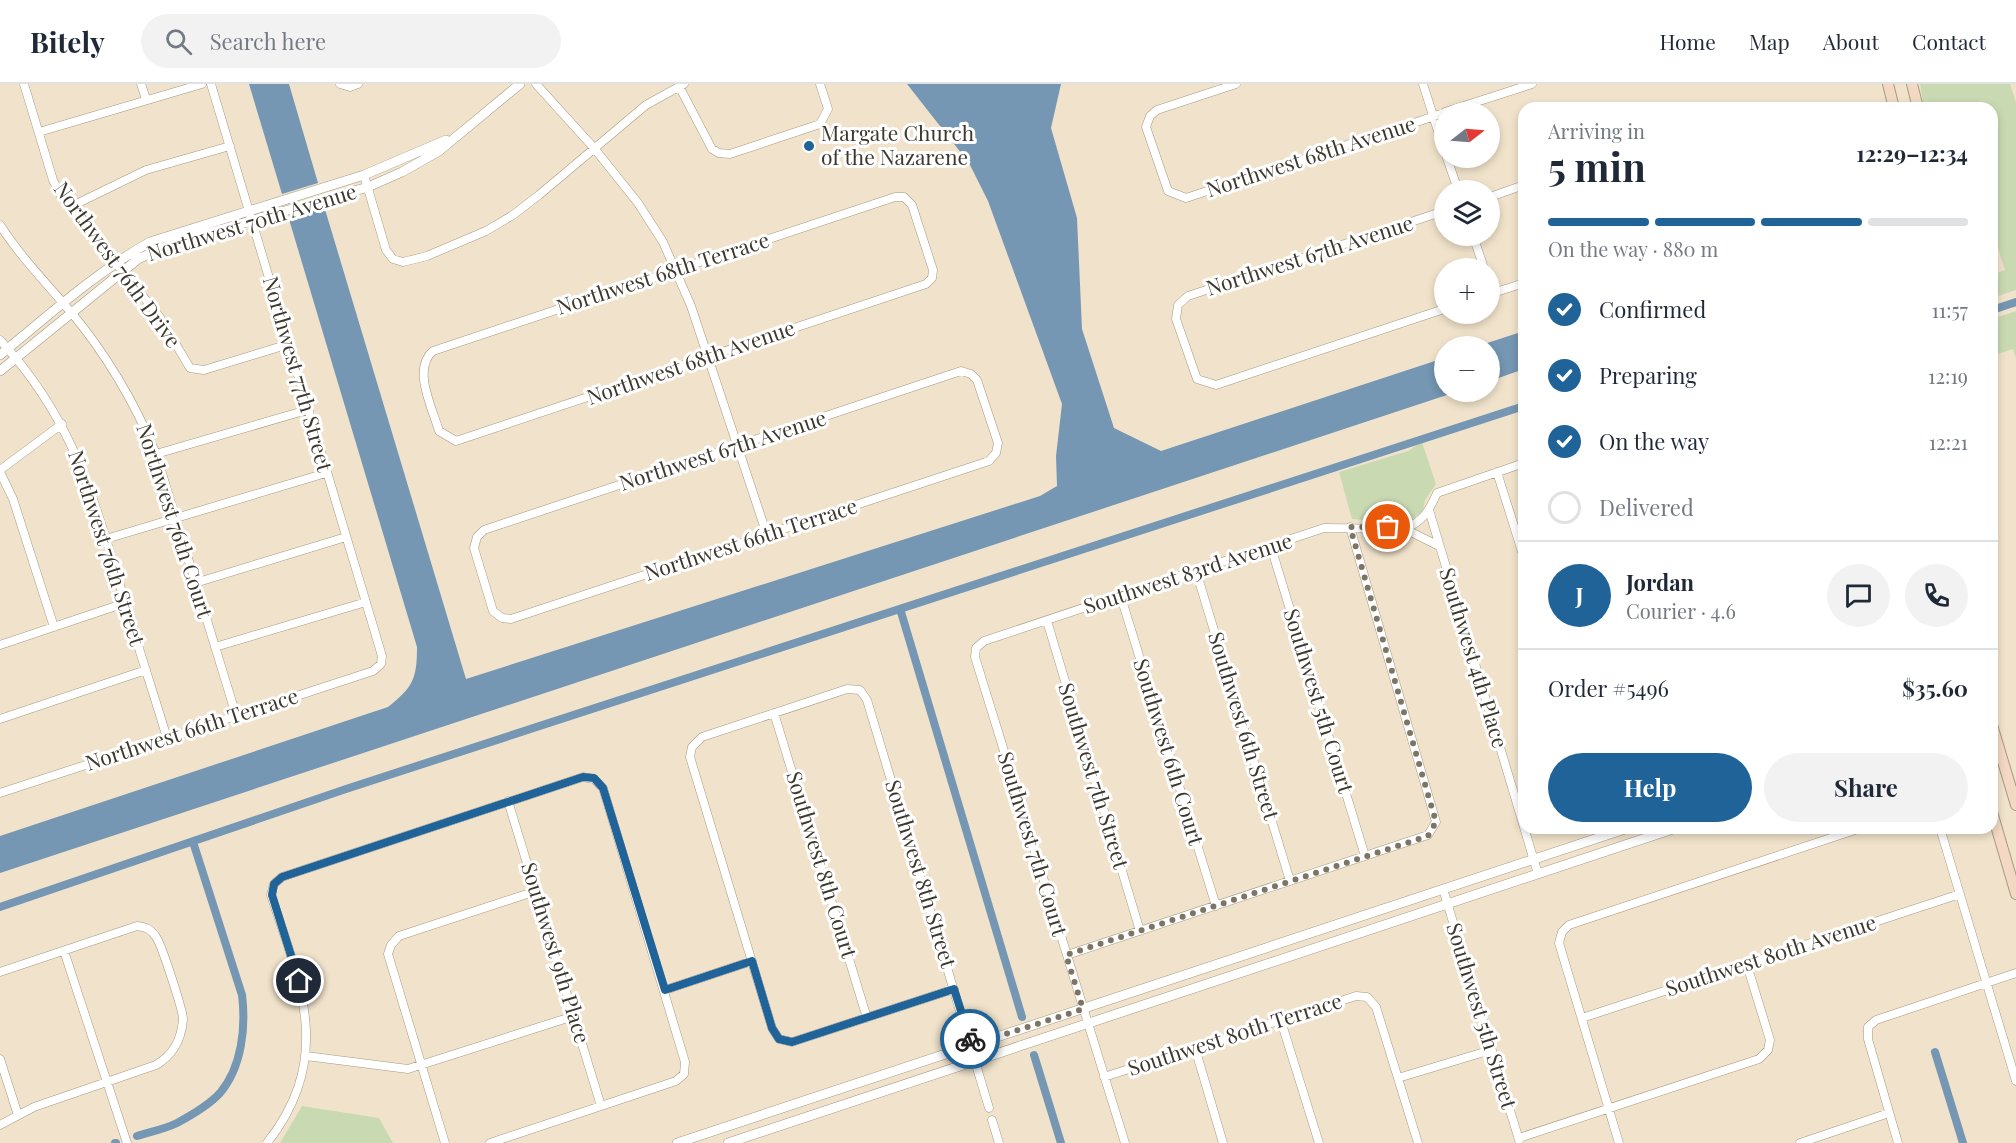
<!DOCTYPE html>
<meta charset="utf-8">
<style>
:root{--surface:#fff;--page:#f2f2f3;--text:#1f2937;--muted:#747a83;--line:#e0e1e3;--accent:#1f6398}
body{margin:0;font-family:"Playfair Display",serif;background:var(--page);color:var(--text);height:100vh;display:flex;flex-direction:column;font-size:22px;white-space:nowrap}
*{box-sizing:border-box;margin:0}
p{font-size:20px;color:var(--muted)}
.icon{flex:none;width:33px;height:33px;fill:none;stroke:currentColor;stroke-width:2;stroke-linecap:round;stroke-linejoin:round}
.map{position:relative;flex:1;overflow:hidden}
.sheet{position:absolute;left:1518px;top:18px;width:480px;height:732px;display:flex;flex-direction:column;background:var(--surface);border-radius:18px;box-shadow:0 3px 9px #0003}
.sheet>*{flex:none}
.needle{width:39px;rotate:73deg}
.fabs{position:absolute;left:1434px;top:18px;display:grid;gap:12px}
.fabs a{display:grid;place-items:center;width:66px;height:66px;border-radius:50%;background:var(--surface);box-shadow:0 3px 9px #0003;font-size:30px}
.pin{position:absolute;display:grid;place-items:center;width:51px;height:51px;color:#fff;margin:-26px;border:3px solid #fff;border-radius:50%;box-shadow:0 2px 6px #0007}
.courier{position:absolute;display:grid;place-items:center;width:60px;height:60px;margin:-30px;border:4px solid #1f6398;border-radius:50%;background:#fff;color:#222;box-shadow:0 2px 8px #0007}
.summary em{font-style:normal;font-weight:700}
.summary div{display:flex;flex-direction:column-reverse}
.summary{display:flex;align-items:center;justify-content:space-between;height:102px;padding:0 30px}
h1{font-size:39px;font-weight:700;line-height:45px}
.bar{display:grid;grid-template-columns:repeat(4,1fr);gap:9px 6px;align-content:center;height:72px;padding:0 30px}
.bar i{height:8px;border-radius:4px;background:var(--line)}
.bar .current{background:var(--accent)}
.bar p{grid-column:span 4}
.line{display:flex;align-items:center;gap:15px;padding:0 30px;border-top:2px solid var(--line)}
.line div{flex:1}
.round{display:grid;place-items:center;flex:none;width:63px;height:63px;border-radius:32px;background:var(--page)}
ol{padding:0 30px;list-style:none}
li{display:flex;align-items:center;gap:18px;height:66px}
li p{margin-inline-start:auto}
li .icon{padding:6px;border-radius:50%;background:var(--accent);color:#fff;stroke-width:4}
li:last-child{color:var(--muted)}
li i{width:33px;height:33px;border:3px solid var(--line);border-radius:50%}
.action{display:flex;gap:12px;margin-top:auto;padding:12px 30px}
.action a{flex:1;height:69px;border-radius:36px;background:var(--accent);color:#fff;font-size:24px;font-weight:700;line-height:69px;text-align:center}
.action a+a{background:var(--page);color:var(--text)}
header{display:flex;align-items:center;gap:36px;box-sizing:border-box;height:84px;padding:0 30px;background:var(--surface);border-bottom:2px solid var(--line)}
header strong{font-size:28px}
nav{display:flex;gap:33px;margin-inline-start:auto;font-size:21px}
.search{width:420px;height:54px;background:var(--page);display:flex;align-items:center;gap:15px;box-sizing:border-box;padding:0 21px;border-radius:33px;color:var(--muted);font-size:22px}
.map>svg:first-child{display:block}
.green{fill:#c9dab2}
.water{fill:#7597b3}
.lines{fill:none;stroke-linecap:round;stroke-linejoin:round}
.canal{stroke:#7597b3;stroke-width:8}
.minor-casing{stroke:#a59982;stroke-width:9}
.tertiary-casing{stroke:#a59982;stroke-width:10}
.secondary-casing{stroke:#a59982;stroke-width:12}
.minor{stroke:#fff;stroke-width:8}
.tertiary{stroke:#fff;stroke-width:9}
.secondary{stroke:#f3d9c3;stroke-width:10}
.done{stroke:#7c7465;stroke-width:6;stroke-dasharray:0 10.8}
.route{stroke:#1f6398;stroke-width:8}
.poi-dot{fill:#1f6398;stroke:#fff;stroke-width:2}
.labels{text-anchor:middle;stroke-width:6;stroke-linejoin:round;paint-order:stroke}
.poi-label{font-size:21px;fill:#3d382e;stroke:#fff;text-anchor:start}
.street-label{font-size:21px;fill:#3d382e;stroke:#fff}
</style>
<header>
<strong>Bitely</strong>
<div class="search"><svg class="icon" aria-label="search" viewBox="0 0 24 24"><circle cx="10" cy="10" r="6"/><path d="M15 15l6 6"/></svg>Search here</div>
<nav><a>Home</a><a>Map</a><a>About</a><a>Contact</a></nav>
</header>
<div class="map">
<svg width="2016" height="1059" viewBox="0 0 2016 1059">
<rect width="100%" height="100%" fill="#f1e3cb"/>
<!-- green -->
<path class="green" d="M 1920,0 L 2010,0 L 2016,18 L 2016,206 L 1992,214 L 1992,191 L 2005,186 L 1992,145 L 1992,24 L 1924,24 Z
M 2016,227 L 2016,274 L 2013,265 L 1992,272 L 1992,235 Z
M 1422,358 L 1436,400 L 1425,416 L 1423,427 L 1407,439 L 1352,435 L 1339,388 L 1408,367 Z
M 302,1022 L 379,1034 L 393,1059 L 280,1059 Z"/>
<!-- water -->
<path class="water" d="M 249,0 L 289,0 L 318,99 L 282,110 Z
M 907,0 L 1061,0 L 1051,44 L 1077,134 L 1082,245 L 1114,344 L 1161,367 L 1444,274 L 1444,308 L 1456,308 L 0,789 L 0,752 L 388,623 C 413,603 417,595 417,563 L 288,132 L 324,122 L 466,595 L 1040,412 L 1057,402 L 1056,372 L 1062,320 L 988,117 L 969,79 Z
M 1524,247 L 1524,285 L 1490,297 L 1490,262 L 1478,262 Z"/>
<g class="lines">
<!-- canal -->
<path class="canal" d="M 1992,226 L 2016,218
M 901,528 L 1022,933
M 0,823 L 346,705 L 1524,322
M 1935,968 L 1963,1059
M 1034,971 L 1061,1059
M 137,1052 C 150,1048 165,1045 177,1039 C 190,1032 210,1020 220,1009 C 242,983 246,943 242,911 L 193,758
M 115,1059 L 116,1059"/>
<!-- minor casing -->
<g class="minor-casing">
<path id="minor" d="M 24,0 L 53,96 L 61,112 L 159,232 L 190,284 L 204,286 L 289,260
M 141,0 L 146,15
M 340,0 L 350,3 L 358,0
M 536,0 L 594,64 L 638,119 L 663,158 L 691,222 L 767,451
M 1236,0 L 1157,26 L 1150,32 L 1146,43 L 1168,107 L 1186,114 L 1444,29
M 1423,0 L 1444,66
M 679,2 L 712,65 L 719,69 L 730,70 L 820,40 L 828,25 L 820,0
M 1445,28 L 1532,0
M 39,48 L 202,0
M 1447,74 L 1458,106
M 364,91 L 386,166 L 393,175 L 403,178 L 427,172 L 486,147 L 513,131 L 539,111 L 646,21 L 684,0
M 895,113 L 904,113 L 912,121 L 933,186 L 932,194 L 926,200 L 456,357 L 439,347 C 432,323 412,285 433,267 Z
M 1490,113 L 1524,101
M 70,123 L 146,86 L 230,62
M 1444,127 L 1188,212 L 1178,221 L 1176,235 L 1197,295 L 1216,301 L 1444,225
M 0,141 C 20,172 46,199 70,227 C 107,271 134,317 156,370 L 236,631
M 1473,152 L 1484,184
M 1490,200 L 1492,209
M 1490,210 L 1524,199
M 0,256 C 75,337 94,416 125,518 C 138,563 153,608 167,654
M 961,287 L 971,290 L 977,296 L 998,359 L 996,369 L 989,377 L 511,535 L 502,534 L 493,527 L 474,464 L 477,453 L 484,446 Z
M 156,370 L 307,326
M 0,386 L 62,340
M 0,388 L 13,415 L 54,543
M 1497,388 L 1524,474
M 1429,426 L 1538,790
M 1405,445 C 1423,437 1429,427 1437,409 L 1524,379
M 106,455 L 326,389
M 1271,463 L 1365,772
M 1196,487 L 1290,797
M 195,499 L 346,453
M 1121,513 L 1216,822
M 1047,537 L 1140,847
M 0,561 L 125,519
M 215,563 L 366,518
M 774,629 L 867,934
M 0,635 L 146,586
M 0,709 L 373,587 L 381,580 L 382,572 L 211,0
M 508,717 L 601,1022
M 1940,744 L 2016,997
M 1443,805 L 1519,1056
M 64,867 L 127,1059
M 1067,871 L 1428,751 L 1436,738 L 1350,443
M 0,888 L 137,842 C 146,843 151,845 156,853 C 161,859 184,929 183,936 C 181,957 173,971 156,981 L 34,1023 L 0,1041
M 954,905 L 792,958 L 779,955 L 772,944 L 690,673 L 692,663 L 702,653 L 847,605 L 860,606 L 867,616 L 989,1024
M 665,906 L 752,877
M 1582,934 L 1960,810
M 1281,937 L 1319,1059
M 1195,964 L 1223,1059
M 306,972 L 408,985 L 574,932
M 0,975 L 18,1031
M 1104,993 L 1356,912 L 1367,913 L 1376,923 L 1418,1059
M 1398,994 L 1491,966
M 992,1036 L 999,1059
M 1519,1054 L 1759,975 L 1768,966 L 1770,956 L 1747,881
M 267,1059 C 334,974 301,902 271,811 L 274,800 L 282,793 L 583,693 L 594,695 L 603,704 L 685,978 L 684,990 L 676,997 L 490,1059
M 445,1059 L 388,870 L 391,861 L 399,852 L 536,807
M 1125,1059 L 975,573 L 976,564 L 984,557 L 1324,444 L 1405,445 L 1439,462
M 1619,1059 L 1559,859 L 1562,848 L 1569,841 L 1861,744
M 1800,1059 L 1889,1029
M 1898,1059 L 1868,955 L 1868,943 L 1876,936 L 2016,889"/>
</g>
<!-- tertiary casing -->
<g class="tertiary-casing">
<path id="tertiary" d="M 0,271 C 48,232 96,188 150,158 L 364,91 L 446,56
M 0,287 L 138,175 L 174,159 L 368,103 L 402,88 L 439,67 L 520,0
M 677,1059 L 1628,744
M 728,1059 L 1676,744"/>
</g>
<!-- secondary casing -->
<g class="secondary-casing">
<path id="secondary" d="M 1888,0 L 1894,24
M 1912,0 L 1918,24
M 1992,641 L 2016,721
M 1992,728 L 2016,810"/>
</g>
<!-- minor -->
<use href="#minor" class="minor"/>
<!-- tertiary -->
<use href="#tertiary" class="tertiary"/>
<!-- secondary -->
<use href="#secondary" class="secondary"/>
</g>
<g class="lines">
<!-- done -->
<path class="done" d="M 970,955 L 972,961 L 1083,925 L 1066,871 L 1428,752 L 1436,738 L 1350,443 L 1388,443"/>
<!-- route -->
<path class="route" d="M 299,897 L 272,811 L 274,800 L 282,793 L 583,693 L 594,694 L 603,704 L 665,906 L 752,877 L 772,944 L 779,955 L 792,958 L 954,905 L 970,955"/>
</g>
<!-- markers -->
<circle class="poi-dot" cx="809" cy="62" r="6"/>
<g class="labels">
<!-- poi labels -->
<g class="poi-label">
<text x="821" y="57">Margate Church<tspan x="821" dy="24">of the Nazarene</tspan></text>
</g>
<!-- street labels -->
<g class="street-label">
<text transform="translate(1311 73) rotate(-18)" y="7">Northwest 68th Avenue</text>
<text transform="translate(252 139) rotate(-17)" y="7">Northwest 70th Avenue</text>
<text transform="translate(1310 172) rotate(-18)" y="7">Northwest 67th Avenue</text>
<text transform="translate(117 181) rotate(54)" y="7">Northwest 76th Drive</text>
<text transform="translate(663 190) rotate(-18)" y="7">Northwest 68th Terrace</text>
<text transform="translate(691 279) rotate(-19)" y="7">Northwest 68th Avenue</text>
<text transform="translate(297 290) rotate(74)" y="7">Northwest 77th Street</text>
<text transform="translate(723 367) rotate(-18)" y="7">Northwest 67th Avenue</text>
<text transform="translate(174 437) rotate(72)" y="7">Northwest 76th Court</text>
<text transform="translate(751 456) rotate(-18)" y="7">Northwest 66th Terrace</text>
<text transform="translate(106 464) rotate(72)" y="7">Northwest 76th Street</text>
<text transform="translate(1188 490) rotate(-18)" y="7">Southwest 83rd Avenue</text>
<text transform="translate(1473 574) rotate(73)" y="7">Southwest 4th Place</text>
<text transform="translate(1318 617) rotate(73)" y="7">Southwest 5th Court</text>
<text transform="translate(1243 642) rotate(73)" y="7">Southwest 6th Street</text>
<text transform="translate(192 646) rotate(-18)" y="7">Northwest 66th Terrace</text>
<text transform="translate(1168 668) rotate(73)" y="7">Southwest 6th Court</text>
<text transform="translate(1093 692) rotate(73)" y="7">Southwest 7th Street</text>
<text transform="translate(1032 760) rotate(73)" y="7">Southwest 7th Court</text>
<text transform="translate(821 781) rotate(73)" y="7">Southwest 8th Court</text>
<text transform="translate(920 790) rotate(73)" y="7">Southwest 8th Street</text>
<text transform="translate(555 869) rotate(73)" y="7">Southwest 9th Place</text>
<text transform="translate(1771 872) rotate(-18)" y="7">Southwest 80th Avenue</text>
<text transform="translate(1481 932) rotate(73)" y="7">Southwest 5th Street</text>
<text transform="translate(1235 951) rotate(-18)" y="7">Southwest 80th Terrace</text>
</g>
</g>
</svg>
<div class="fabs">
<a><svg class="needle" viewBox="-14 -14 28 28"><path d="M0-13l5 13h-10z" fill="#e53935"/><path d="M0 13l5-13h-10z" fill="#747a83"/></svg></a>
<a><svg class="icon" aria-label="layers" viewBox="0 0 24 24"><path d="M12 4l9 5-9 5-9-5zM3 14l9 5 9-5"/></svg></a>
<a>+</a>
<a>−</a>
</div>
<div class="pin" style="left:1388px;top:443px;background:#ea580c"><svg class="icon" aria-label="bag" viewBox="0 0 24 24"><path d="M5 8h14l-1 12H6zM9 8a3 3 0 0 1 6 0"/></svg></div>
<div class="pin" style="left:299px;top:897px;background:#1f2937"><svg class="icon" aria-label="home" viewBox="0 0 24 24"><path d="M3 11l9-7 9 7M6 9v11h12V9"/></svg></div>
<div class="courier" style="left:970px;top:955px"><svg class="icon" aria-label="bike" viewBox="0 0 24 24"><circle cx="6" cy="16" r="4"/><circle cx="18" cy="16" r="4"/><path d="M6 16l4-8h5l3 8M10 8l3 8H6M13 5h3"/></svg></div>
<section class="sheet">
<div class="summary"><div><h1>5 min</h1><p>Arriving in</p></div><em>12:29–12:34</em></div>
<div class="bar"><i class="current"></i><i class="current"></i><i class="current"></i><i></i><p>On the way · 880 m</p></div>
<ol>
<li><svg class="icon" aria-label="check" viewBox="0 0 24 24"><path d="M5 12l5 5 9-10"/></svg>Confirmed<p>11:57</p></li>
<li><svg class="icon" aria-label="check" viewBox="0 0 24 24"><path d="M5 12l5 5 9-10"/></svg>Preparing<p>12:19</p></li>
<li><svg class="icon" aria-label="check" viewBox="0 0 24 24"><path d="M5 12l5 5 9-10"/></svg>On the way<p>12:21</p></li>
<li><i></i>Delivered</li>
</ol>
<div class="line" style="height:108px"><b class="round" style="background:var(--accent);color:#fff">J</b><div><b>Jordan</b><p>Courier · 4.6</p></div><a class="round"><svg class="icon" aria-label="chat" viewBox="0 0 24 24"><path d="M4 5h16v11H9l-5 4z"/></svg></a><a class="round"><svg class="icon" aria-label="phone" viewBox="0 0 24 24"><path d="M5 4h4l2 5-3 2q2 4 5 5l2-3 5 2v4C11 20 4 13 5 4z"/></svg></a></div>
<div class="line" style="height:78px"><div>Order #5496</div><b>$35.60</b></div>
<div class="action"><a>Help</a><a>Share</a></div>
</section>
</div>
